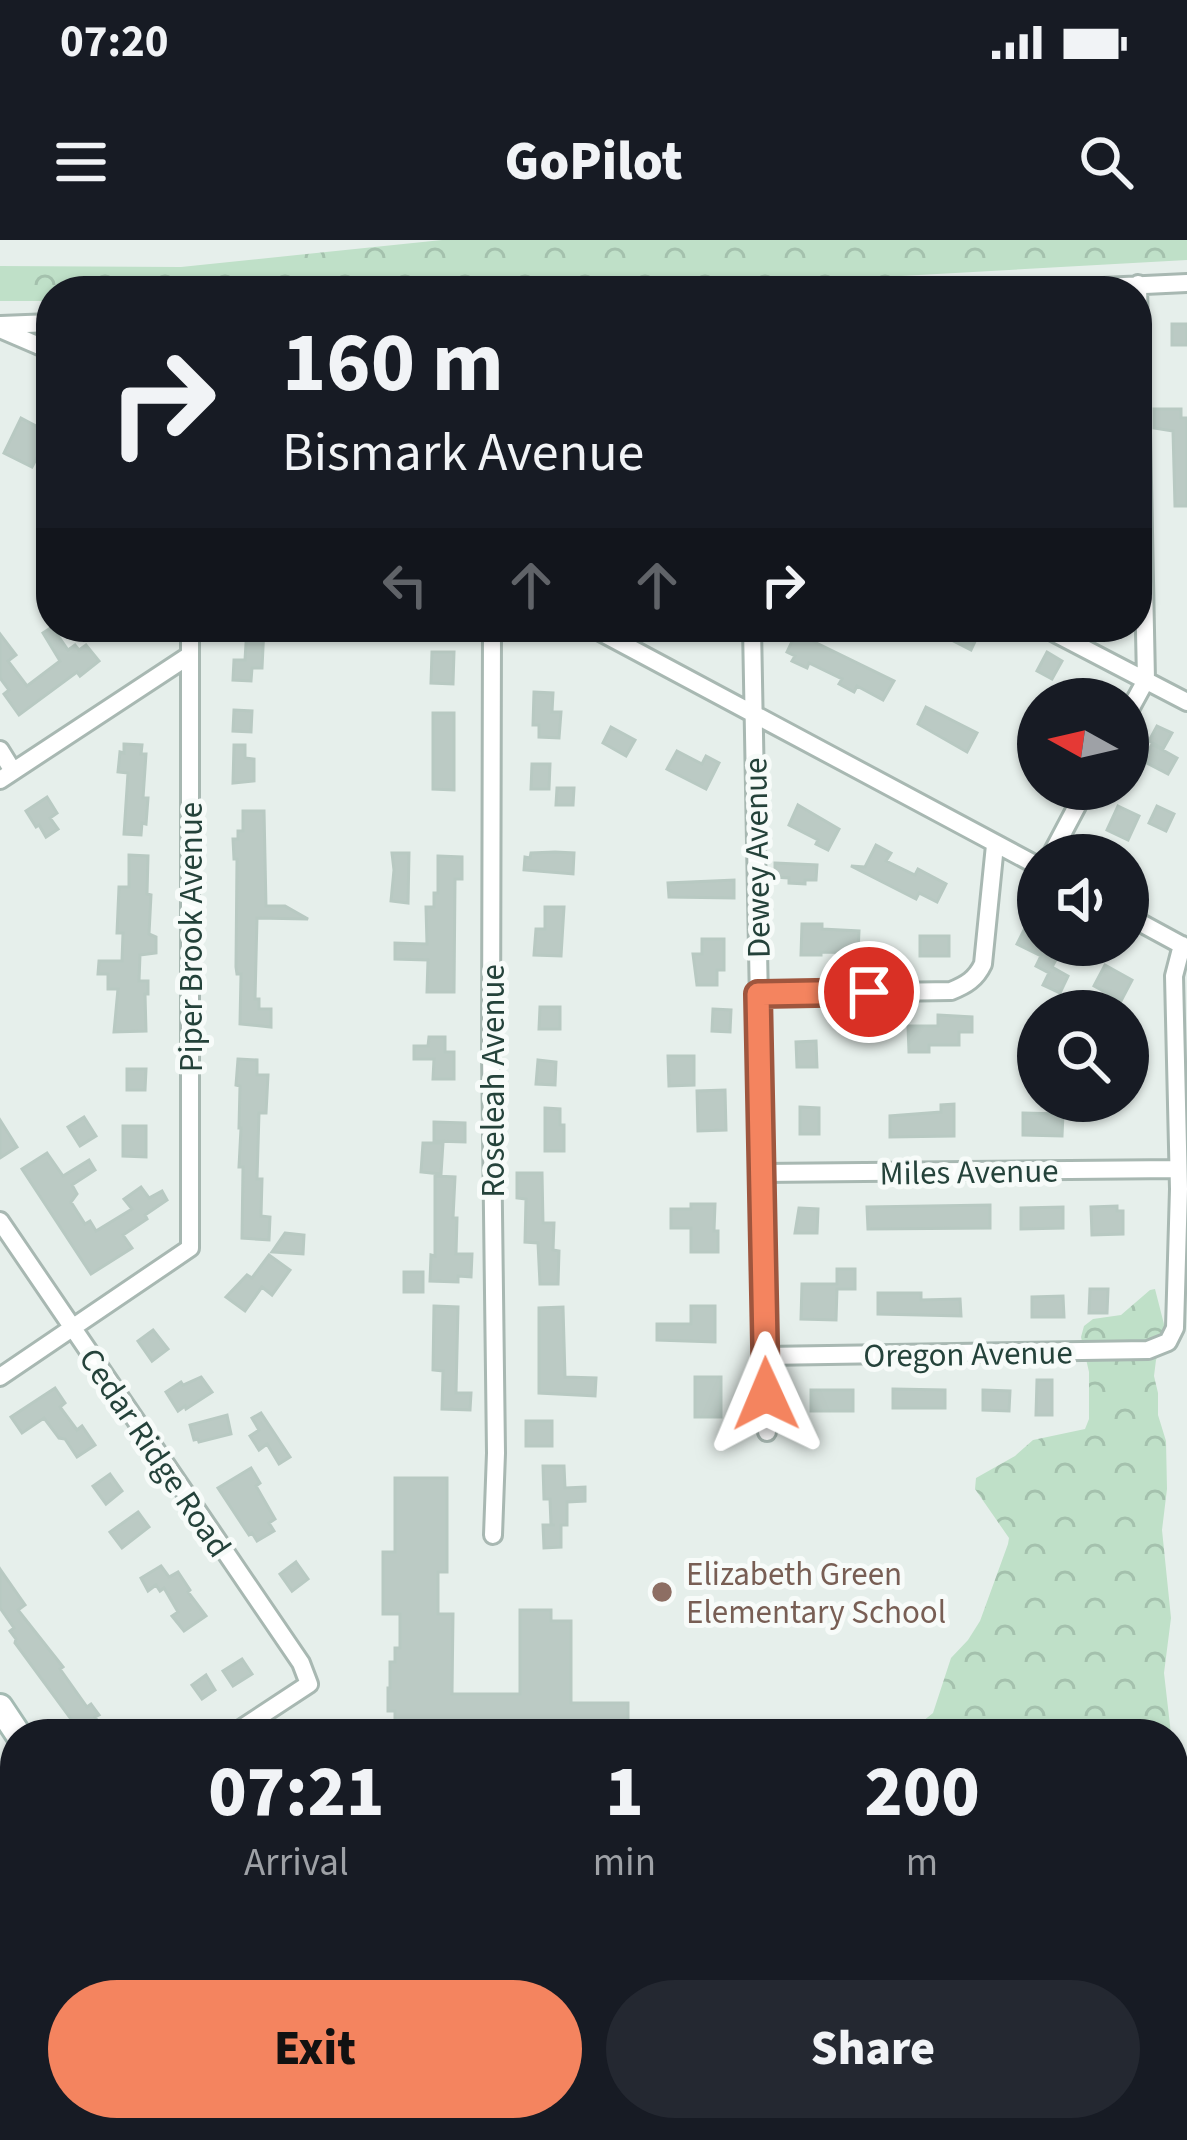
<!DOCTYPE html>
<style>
:root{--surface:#171b24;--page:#242831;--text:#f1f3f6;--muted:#9ea1a6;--accent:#f4845f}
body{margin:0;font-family:"Source Sans 3",sans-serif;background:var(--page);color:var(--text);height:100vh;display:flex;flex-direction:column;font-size:45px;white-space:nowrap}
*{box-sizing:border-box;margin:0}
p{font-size:39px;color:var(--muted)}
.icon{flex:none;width:66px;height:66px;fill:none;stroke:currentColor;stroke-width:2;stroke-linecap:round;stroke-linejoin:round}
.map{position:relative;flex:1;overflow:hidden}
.panel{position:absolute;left:0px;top:1479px;width:1188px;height:423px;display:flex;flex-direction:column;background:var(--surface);border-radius:48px 48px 0 0;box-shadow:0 3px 9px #0004}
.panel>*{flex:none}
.hud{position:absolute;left:36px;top:36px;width:1116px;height:366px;border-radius:48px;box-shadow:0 3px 9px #0004;background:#171b24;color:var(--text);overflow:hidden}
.needle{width:78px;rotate:278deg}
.controls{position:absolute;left:1017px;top:438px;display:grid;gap:24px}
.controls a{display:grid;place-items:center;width:132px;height:132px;border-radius:50%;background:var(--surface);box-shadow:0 3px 9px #0004;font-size:60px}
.pin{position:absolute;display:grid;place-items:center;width:102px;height:102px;color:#fff;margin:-51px;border:6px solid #fff;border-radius:50%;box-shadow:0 3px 12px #0007}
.me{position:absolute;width:132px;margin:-66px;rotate:359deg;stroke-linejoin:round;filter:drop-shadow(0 0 9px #0008)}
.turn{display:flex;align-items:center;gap:42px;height:252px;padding:0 48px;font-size:54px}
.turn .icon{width:156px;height:156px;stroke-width:2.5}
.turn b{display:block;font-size:84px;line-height:102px}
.lanes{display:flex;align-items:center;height:114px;padding:0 48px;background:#0003;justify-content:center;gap:60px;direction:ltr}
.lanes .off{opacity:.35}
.eta{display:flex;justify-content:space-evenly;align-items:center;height:204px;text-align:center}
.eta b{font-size:72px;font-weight:800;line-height:84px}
.action{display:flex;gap:24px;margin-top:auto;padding:24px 48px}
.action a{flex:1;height:138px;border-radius:72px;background:var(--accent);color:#111;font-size:48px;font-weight:800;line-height:138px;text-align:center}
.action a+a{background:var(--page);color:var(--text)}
.status{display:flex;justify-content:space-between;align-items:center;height:84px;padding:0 60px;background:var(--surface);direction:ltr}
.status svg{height:33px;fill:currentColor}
header{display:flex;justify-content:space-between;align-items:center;height:156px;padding:0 48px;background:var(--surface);font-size:54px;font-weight:800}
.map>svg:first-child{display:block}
.forest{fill:url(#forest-crowns)}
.building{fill:#bbcac4;stroke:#b8c9c2;stroke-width:3}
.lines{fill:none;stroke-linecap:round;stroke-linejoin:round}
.minor-casing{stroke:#a8b8b2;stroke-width:22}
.secondary-casing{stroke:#a4bbb3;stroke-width:30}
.minor{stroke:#fff;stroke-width:16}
.secondary{stroke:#fff;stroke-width:24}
.route-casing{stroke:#9f563e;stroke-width:30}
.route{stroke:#f4845f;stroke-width:21}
.education-dot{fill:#8d6e63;stroke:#f7fbf9;stroke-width:4.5}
.labels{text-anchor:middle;stroke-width:10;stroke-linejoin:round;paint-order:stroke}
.street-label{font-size:33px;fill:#24423a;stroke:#f7fbf9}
.education-label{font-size:33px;fill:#785e54;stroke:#f7fbf9;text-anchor:start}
</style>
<div class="status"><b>07:20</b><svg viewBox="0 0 49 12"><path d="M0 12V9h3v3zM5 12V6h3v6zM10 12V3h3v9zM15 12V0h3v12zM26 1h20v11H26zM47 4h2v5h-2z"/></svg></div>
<header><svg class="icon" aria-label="menu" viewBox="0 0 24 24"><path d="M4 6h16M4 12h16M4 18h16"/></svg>GoPilot<svg class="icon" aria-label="search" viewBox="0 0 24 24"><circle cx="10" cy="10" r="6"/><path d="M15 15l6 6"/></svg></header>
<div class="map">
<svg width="1187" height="1900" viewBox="0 0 1187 1900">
<defs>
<pattern id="forest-crowns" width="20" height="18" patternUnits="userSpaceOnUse" patternTransform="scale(3)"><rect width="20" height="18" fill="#bfe0c8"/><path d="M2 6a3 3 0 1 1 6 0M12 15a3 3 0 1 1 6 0" fill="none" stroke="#a4c1ad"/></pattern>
</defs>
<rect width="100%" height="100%" fill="#e6efeb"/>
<path class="forest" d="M442,0H1187V20L670,49L51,51V61H0V26L181,27Z
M1155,1049L1166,1092L1156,1120L1154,1136L1158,1153V1175L1166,1201L1167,1249L1162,1290L1171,1378L1164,1433L1171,1494H907L933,1473L951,1418L968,1400L980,1381L1008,1304L1009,1298L975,1249L976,1238L1015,1216L1033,1200L1085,1189L1089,1179V1132L1081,1097L1084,1086L1093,1079L1121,1075L1150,1050Z
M1173,1613L1180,1644L1184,1781L1181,1802L1187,1822V1900H1165V1887H1173Z
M720,1887H943V1900H733Z"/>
<path class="building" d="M1172,84H1187V105H1172Z
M1154,169H1181V178H1187V266H1175L1173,191L1154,188Z
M21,178L51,194V215L41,210L32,227L4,213Z
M52,387L68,410L75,405L79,410L86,405L99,421L80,436L77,432L19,475L4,454L9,450L0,438V394L16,415L8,421L27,446L60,421L43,393Z
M247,387H264L262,428H252L251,441L233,440L234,420H245Z
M926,387H972L980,391L971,410Z
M796,393L894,441L883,460L857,446L854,452L839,444L842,439L809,423L807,428L792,421L795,416L787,412Z
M432,412H454L453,444L431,443Z
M1047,412L1062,421L1052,439L1037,431Z
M534,452L553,453L552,472H561L559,498L539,497V485H533Z
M926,467L977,493L967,512L918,484Z
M234,470L252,471L251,492L233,491Z
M433,473H454V550L433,549Z
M1157,486L1172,493L1163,509L1149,501Z
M611,487L635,500L626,516L603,503Z
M124,504L142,505L141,514H146L143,558H148L146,584L142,583L141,595L124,594L128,533L118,532L120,512L124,513Z
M1152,504L1177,518L1168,534L1143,521Z
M234,505H245V518L254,519V541L233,543Z
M677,511L702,524L706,516L719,523L706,549L667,529Z
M532,524H550L549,549H531Z
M557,548H574L573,565H556Z
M47,557L57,573L50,578L58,589L46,597L39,585L36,587L26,571Z
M798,565L839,589L828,610L816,604L818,600L789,585Z
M1118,566L1139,576L1128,600L1107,590Z
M1157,566L1174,574L1166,591L1149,583Z
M243,571H264L266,666H285L308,679L257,678L255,759H259V769H271V787L240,784L241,734H237L236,727L237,619H234L233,599H238V591H243Z
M876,605L891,613L886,621L915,635L918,629L946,644L937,662L919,653L916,659L851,626L865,627Z
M555,612L574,613L573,634L524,630L525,617L530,618L531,613Z
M392,613H409L408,663L391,661L394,630Z
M129,615L148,616L147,654L151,655L149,694L156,697V713L140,715L139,741H148V754H145L146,791L114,792L118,749H108V734H98L99,721H122L123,693H117L119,647H129Z
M438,616L462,617V639H455L454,752H427L428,720L395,719V703L427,704L426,667H434V653H438Z
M775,623L817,625L816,640H805V644L789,643V638L775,637Z
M734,640V658L669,657L668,643Z
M545,667H564L561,716L534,715L536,689H545Z
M802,684H822V689L859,691L858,713L821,712V715H801Z
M1026,686L1038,693V705H1064L1052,727L1068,736L1060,753L1043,745L1049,733L1036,726L1041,716L1017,704Z
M920,696H949V716H920Z
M702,699H724V730H717V745H697L693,714H702Z
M1105,725L1132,740L1121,761L1094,746Z
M540,767H560V789H539Z
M713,769L731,770L730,792L712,791Z
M938,775L972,777V792H959V805H929V812H909L908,786H938Z
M429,797H445V812H454V839H433L434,819H414V806H428Z
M816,801L817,827H797L796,802Z
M668,816H694V845L669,846Z
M238,819L257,820V835H268L266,873H259L257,939H262L261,976L270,977L269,1000L242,998L243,927H239L241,888H239L240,846L236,845Z
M538,820L556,822L555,845L536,844Z
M127,829H146L145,850H127Z
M725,850L726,890L698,891L697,851Z
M954,864V896L890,897V876L941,872V865Z
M800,867L819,868V894H800Z
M545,868L560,869V885H564V911H545Z
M1023,873L1063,874L1062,896L1023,895Z
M84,877L96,896L80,906L68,887Z
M0,880L17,907L0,918Z
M434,882L465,883V902L434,901Z
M123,886H146V917L123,916Z
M423,903H443L441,934L421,932Z
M47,913L63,936L89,920L95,930L72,945L77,954L71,962L85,984L90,981L96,991L132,969L124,959L141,947L149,958L162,951L167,960L145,975L147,979L123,995L132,1008L91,1034L22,929Z
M517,933H542L543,983H554L553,1010L559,1011L558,1044H540L538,1003L525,1002L526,959L517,958Z
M435,936L455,937L453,978H457L456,1014H472L471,1037L458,1036V1042L430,1041L431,1015L435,1016Z
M691,964H715L714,991H718V1012H691V988H671V969H691Z
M990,965V988L868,989L867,967Z
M1117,966V971H1123V994L1092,995L1091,967Z
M1063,967V988L1021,989V968Z
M799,968L818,969L817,993H795Z
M285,993L304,995L303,1014L272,1012Z
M269,1015L290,1030L272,1055L262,1047L245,1071L226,1057L247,1035L252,1038Z
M837,1029H855V1049H837L836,1080L801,1079L802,1044H837Z
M404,1032H423V1052H404Z
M1090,1049H1108L1107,1073H1089Z
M878,1053H921V1060L960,1059L961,1076L878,1074Z
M1063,1056L1064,1077H1032V1057Z
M434,1066L458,1067L456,1153H471L470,1170L442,1169L443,1131L433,1130Z
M691,1066H715V1102L657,1100V1084H691Z
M563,1067L565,1137L596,1138L595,1156L539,1153V1068Z
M153,1090L168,1109L152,1121L138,1101Z
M201,1137L212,1152L186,1169L185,1166L178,1171L166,1152L181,1142L183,1145Z
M695,1137H721V1177H695Z
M1037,1140H1052V1175H1036Z
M55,1148L65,1163L60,1167L77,1190L82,1186L95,1205L77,1217L65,1199L59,1198L44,1178L22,1193L11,1177Z
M893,1149L945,1150V1168H893Z
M811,1150H853V1171H811Z
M983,1150L1010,1151L1009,1171L983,1170Z
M261,1173L290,1217L279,1224L267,1204L259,1210L250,1196L259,1190L252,1178Z
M227,1175L231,1194L199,1202L198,1199L194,1200L190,1185Z
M526,1181H552V1206H526Z
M543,1226H564L565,1248L585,1247V1261L567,1262V1285H561V1307L544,1308L543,1285H555H551L550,1259H544Z
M251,1228L260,1243L256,1246L275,1279L269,1283L274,1291L257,1301L252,1293L249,1295L218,1248Z
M110,1234L122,1251L106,1264L93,1246Z
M395,1238H447V1332H438V1374H453L452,1454H520V1370H551V1381H571V1463H628V1481H639V1494H395V1471H388V1448H390V1422H395V1408H400V1374H383V1312H395Z
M138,1272L149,1287L122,1308L110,1292Z
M296,1322L308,1339L292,1351L280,1334Z
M161,1326L169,1337L178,1332L190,1350L188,1352L206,1376L184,1391L172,1376L178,1372L164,1348L160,1351L156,1345L148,1351L141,1338Z
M0,1329L25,1365L18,1370L63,1427L60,1429L87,1467L91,1464L99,1475L95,1477L106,1494H82L15,1403L16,1399L10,1391L14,1388L0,1368Z
M242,1419L252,1434L233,1446L223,1431Z
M206,1435L215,1450L202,1459L192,1445Z
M976,1887H1001V1900H976Z
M1088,1887H1152V1898L1088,1900Z"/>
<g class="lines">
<g class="minor-casing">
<path id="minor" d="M1019,51L1187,43
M1,85L51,83
M0,89L51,111
M492,387L491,812L496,1213L493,1295
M591,387L1038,626
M752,387L767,1192
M1043,387L1187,462
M1128,473L1146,440L1138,44
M0,510L13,531
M0,540L190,415
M1051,615L1086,549
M1128,676L1187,708
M757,754L951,751C966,745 976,739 983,724L995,605
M762,933L1177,929
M0,981L301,1423L309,1444L233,1494
M765,1116L1148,1110L1168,1102L1175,1088L1179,949L1174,736L1182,705
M0,1137L190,1008V387
M0,1855L15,1871
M39,1887C67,1896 108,1900 134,1887
M1056,1900L1057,1887"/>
</g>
<g class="secondary-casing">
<path id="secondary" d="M0,1467L18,1494
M281,1887L290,1900"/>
</g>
<use href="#minor" class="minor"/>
<use href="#secondary" class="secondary"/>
</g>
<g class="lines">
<g class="route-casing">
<path id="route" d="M766,1154L758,754L869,752"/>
</g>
<use href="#route" class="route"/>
</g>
<circle class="education-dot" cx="662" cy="1352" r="12"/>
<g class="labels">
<g class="street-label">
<text transform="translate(756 618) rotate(-91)" y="12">Dewey Avenue</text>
<text transform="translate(190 697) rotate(-90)" y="12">Piper Brook Avenue</text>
<text transform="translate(492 841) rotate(-90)" y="12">Roseleah Avenue</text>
<text transform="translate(969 931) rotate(-1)" y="12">Miles Avenue</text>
<text transform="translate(968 1113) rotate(-1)" y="12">Oregon Avenue</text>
<text transform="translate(156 1212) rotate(56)" y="12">Cedar Ridge Road</text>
</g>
<g class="education-label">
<text x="686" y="1345">Elizabeth Green<tspan x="686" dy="38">Elementary School</tspan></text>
</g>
</g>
</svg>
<div class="controls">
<a><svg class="needle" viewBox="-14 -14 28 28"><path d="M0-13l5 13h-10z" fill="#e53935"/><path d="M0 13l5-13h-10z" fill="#9ea1a6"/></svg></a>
<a><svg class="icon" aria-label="sound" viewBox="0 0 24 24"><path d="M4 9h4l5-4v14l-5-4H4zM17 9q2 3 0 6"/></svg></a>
<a><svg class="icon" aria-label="search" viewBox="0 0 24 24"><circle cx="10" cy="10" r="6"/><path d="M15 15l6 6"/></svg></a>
</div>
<div class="pin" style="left:869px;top:752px;background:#d93025"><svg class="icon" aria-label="arrive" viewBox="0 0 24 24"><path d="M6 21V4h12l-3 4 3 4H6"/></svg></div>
<svg class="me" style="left:766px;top:1154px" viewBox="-20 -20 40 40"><path d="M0-17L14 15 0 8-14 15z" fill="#f4845f" stroke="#fff" stroke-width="4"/></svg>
<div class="hud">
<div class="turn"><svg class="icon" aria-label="right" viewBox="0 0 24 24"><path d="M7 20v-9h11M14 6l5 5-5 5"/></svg><div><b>160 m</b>Bismark Avenue</div></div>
<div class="lanes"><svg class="icon off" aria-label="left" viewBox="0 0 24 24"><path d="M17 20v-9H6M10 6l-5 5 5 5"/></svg><svg class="icon off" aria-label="ahead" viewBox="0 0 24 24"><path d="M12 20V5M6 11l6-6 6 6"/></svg><svg class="icon off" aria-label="ahead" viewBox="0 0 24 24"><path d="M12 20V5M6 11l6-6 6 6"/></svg><svg class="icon" aria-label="right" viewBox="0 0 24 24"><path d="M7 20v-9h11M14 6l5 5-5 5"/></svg></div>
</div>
<section class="panel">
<div class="eta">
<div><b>07:21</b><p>Arrival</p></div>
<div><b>1</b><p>min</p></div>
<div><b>200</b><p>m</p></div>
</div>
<div class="action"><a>Exit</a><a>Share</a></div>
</section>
</div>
